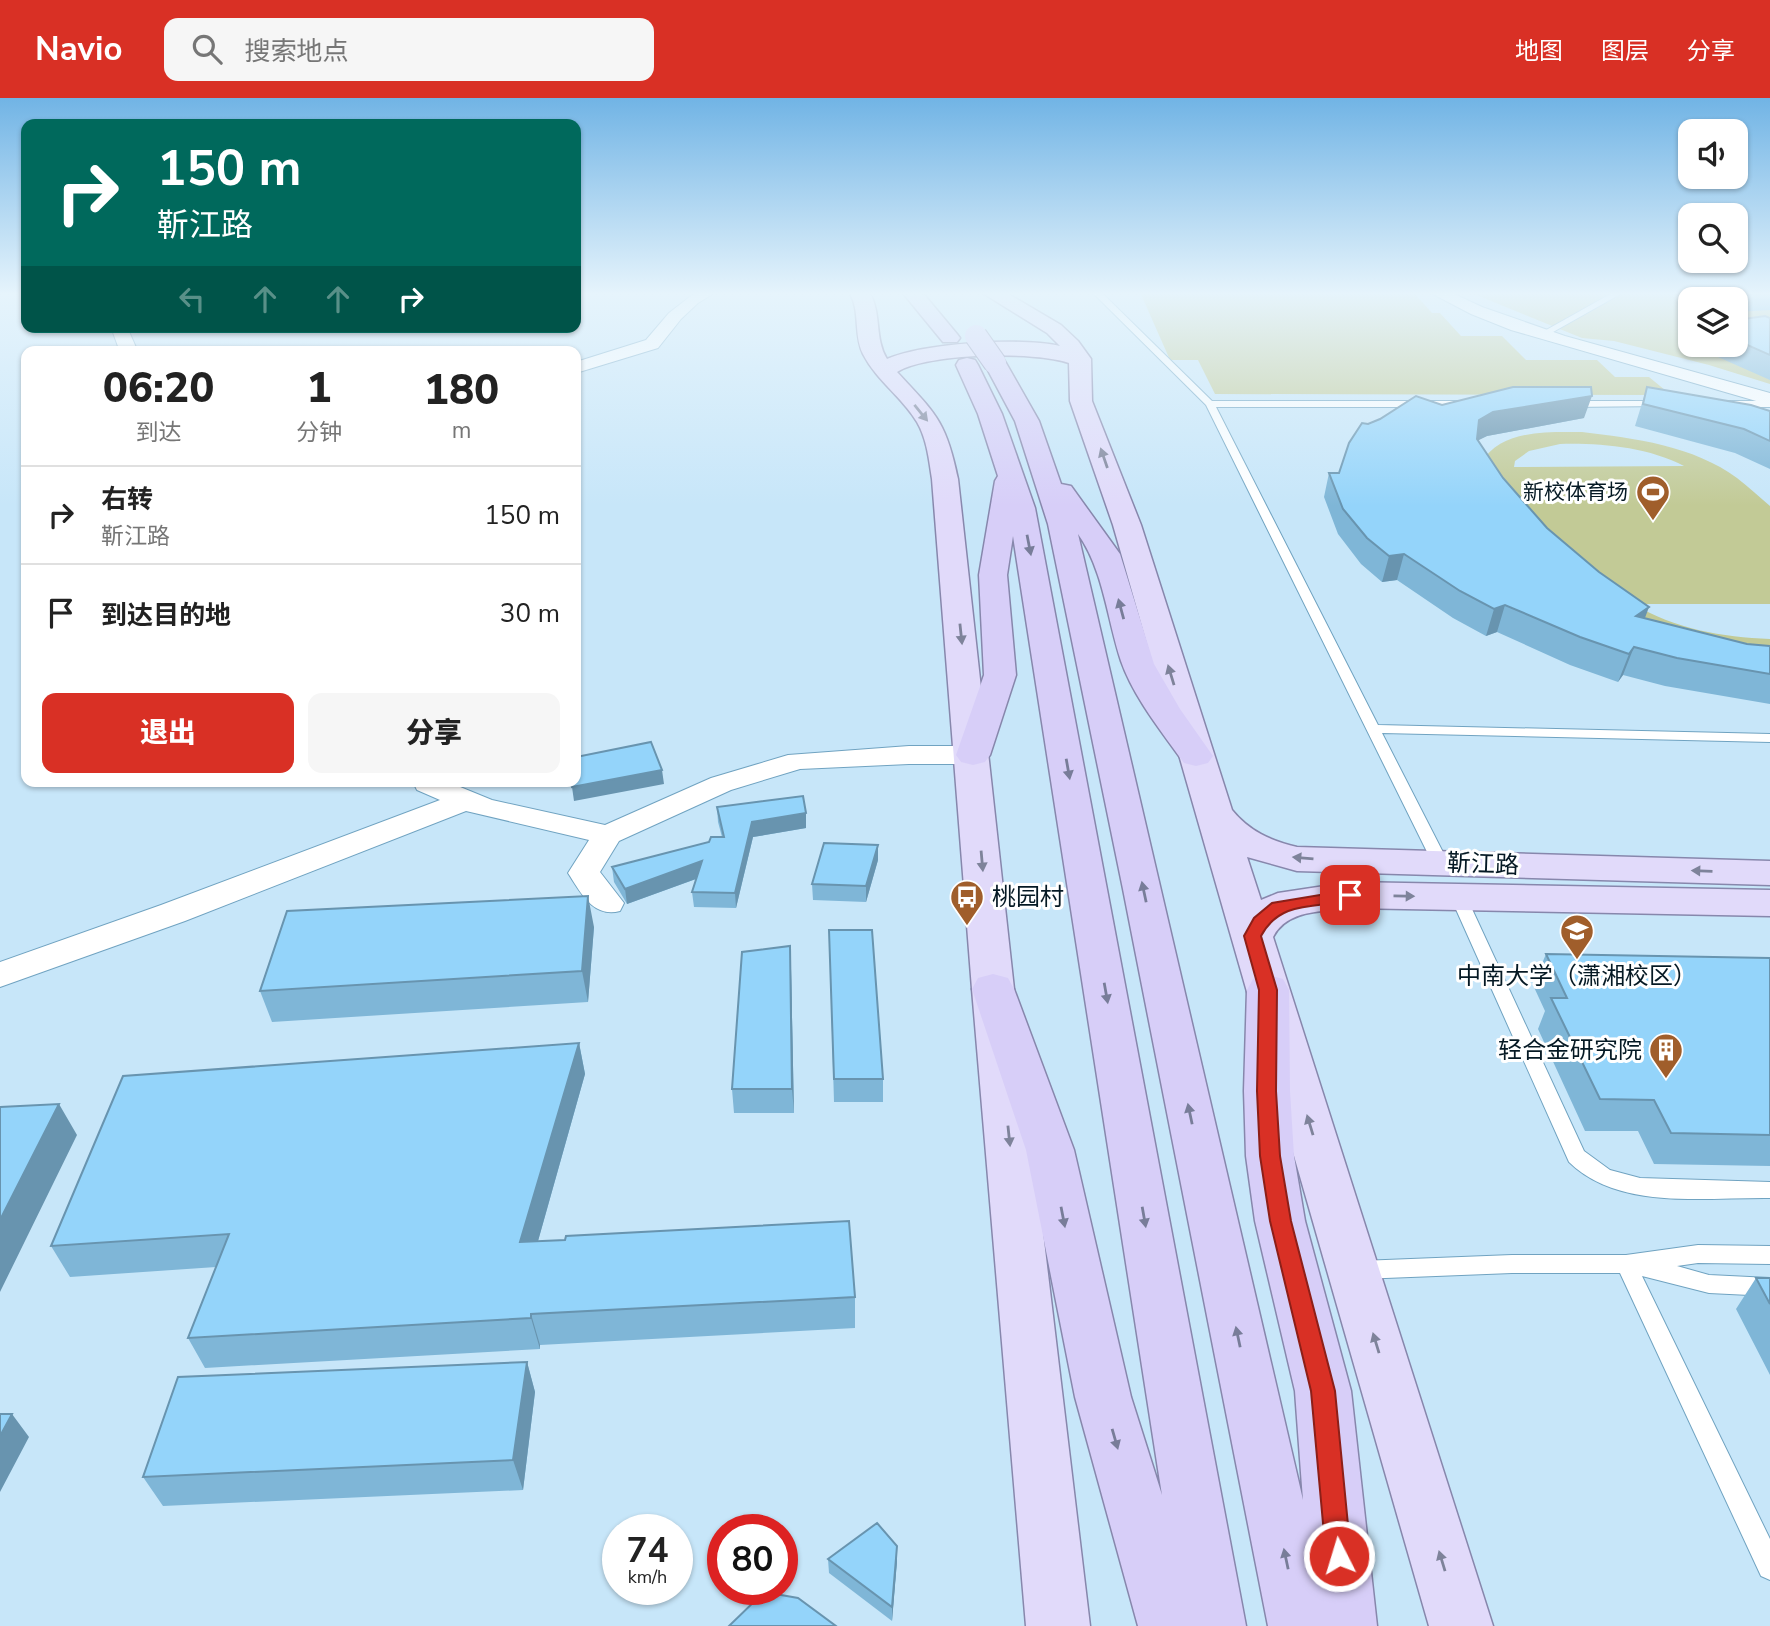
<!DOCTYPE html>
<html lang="zh">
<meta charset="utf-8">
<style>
:root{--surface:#fff;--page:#f6f6f6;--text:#222;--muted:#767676;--line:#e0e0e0;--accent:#d93025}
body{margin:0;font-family:"Nunito Sans","Noto Sans SC",sans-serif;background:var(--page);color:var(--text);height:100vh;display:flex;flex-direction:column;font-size:26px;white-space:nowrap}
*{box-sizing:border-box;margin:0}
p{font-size:23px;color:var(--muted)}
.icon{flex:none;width:38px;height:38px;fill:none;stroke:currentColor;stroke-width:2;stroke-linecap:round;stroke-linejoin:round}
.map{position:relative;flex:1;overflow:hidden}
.panel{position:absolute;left:21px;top:248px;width:560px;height:441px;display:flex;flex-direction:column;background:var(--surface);border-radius:14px;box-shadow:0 2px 5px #0004}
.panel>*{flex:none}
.hud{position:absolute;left:21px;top:21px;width:560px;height:214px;border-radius:14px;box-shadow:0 2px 5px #0004;background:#00695c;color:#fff;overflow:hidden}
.fabs{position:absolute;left:1678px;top:21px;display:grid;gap:14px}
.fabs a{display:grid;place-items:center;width:70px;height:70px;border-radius:14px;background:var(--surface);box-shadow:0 2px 5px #0004;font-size:35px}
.speed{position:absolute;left:602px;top:1416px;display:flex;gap:14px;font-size:35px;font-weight:700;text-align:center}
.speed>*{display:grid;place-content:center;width:91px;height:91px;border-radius:50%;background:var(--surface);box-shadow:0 2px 5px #0004;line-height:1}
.speed small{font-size:18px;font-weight:400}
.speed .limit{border:10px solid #d22;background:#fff;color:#111}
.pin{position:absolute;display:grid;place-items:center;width:60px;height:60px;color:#fff;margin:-30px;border-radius:14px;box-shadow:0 4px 10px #0006}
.me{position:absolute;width:77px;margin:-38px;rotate:355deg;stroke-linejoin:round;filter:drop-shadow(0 0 5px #0008)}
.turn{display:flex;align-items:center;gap:24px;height:147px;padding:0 21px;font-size:32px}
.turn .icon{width:91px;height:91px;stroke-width:2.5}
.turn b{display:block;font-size:49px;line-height:60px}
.lanes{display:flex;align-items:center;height:66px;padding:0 21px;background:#0003;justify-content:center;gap:35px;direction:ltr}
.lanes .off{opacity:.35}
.eta{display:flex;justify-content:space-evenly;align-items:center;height:119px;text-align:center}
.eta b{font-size:42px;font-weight:800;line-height:49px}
.action{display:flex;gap:14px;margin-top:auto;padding:14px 21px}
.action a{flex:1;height:80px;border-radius:14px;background:var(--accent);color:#fff;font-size:28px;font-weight:800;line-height:80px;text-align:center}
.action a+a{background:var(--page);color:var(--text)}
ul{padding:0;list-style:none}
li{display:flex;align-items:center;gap:21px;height:98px;padding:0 21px;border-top:2px solid var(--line)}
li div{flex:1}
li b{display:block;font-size:26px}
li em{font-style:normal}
header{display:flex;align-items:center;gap:42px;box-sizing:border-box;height:98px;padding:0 35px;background:var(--accent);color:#fff}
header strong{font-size:33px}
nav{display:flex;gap:38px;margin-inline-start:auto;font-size:24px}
.search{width:490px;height:63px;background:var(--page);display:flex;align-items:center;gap:18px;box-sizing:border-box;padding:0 24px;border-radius:14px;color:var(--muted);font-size:26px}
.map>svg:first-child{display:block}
.green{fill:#c2ca96;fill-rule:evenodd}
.water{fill:#60b3e1}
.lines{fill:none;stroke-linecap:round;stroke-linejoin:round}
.service-casing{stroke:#70a3c1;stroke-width:2}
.minor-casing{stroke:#70a3c1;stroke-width:2}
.primary-casing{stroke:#8787ac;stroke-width:3}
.trunk-casing{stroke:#8787ac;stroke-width:3}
.service{fill:#fff;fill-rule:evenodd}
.minor{fill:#fff;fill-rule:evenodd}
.primary{fill:#e1dafa;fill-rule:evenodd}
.trunk{fill:#d7cef8;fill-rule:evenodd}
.trunk-bridge-casing{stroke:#8787ac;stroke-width:24;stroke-linecap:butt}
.trunk-bridge{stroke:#d7cef8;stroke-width:22}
.wall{fill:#7fb6d7}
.shaded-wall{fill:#6894af}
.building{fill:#94d4fa;stroke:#6894af;stroke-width:2}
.oneway{fill:#7e839a}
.oneway2{fill:#787d99}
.route{fill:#d93025;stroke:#8d1f18;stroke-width:2}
.labels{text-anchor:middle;stroke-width:6;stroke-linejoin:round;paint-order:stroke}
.far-poi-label{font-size:21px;fill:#051924;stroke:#fff;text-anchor:end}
.street-label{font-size:24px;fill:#051924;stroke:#fff}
.poi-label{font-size:24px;fill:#051924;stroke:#fff;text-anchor:start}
</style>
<header>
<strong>Navio</strong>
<div class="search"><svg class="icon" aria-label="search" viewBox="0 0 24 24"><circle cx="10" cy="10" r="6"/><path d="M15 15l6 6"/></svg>搜索地点</div>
<nav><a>地图</a><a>图层</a><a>分享</a></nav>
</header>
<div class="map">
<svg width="1770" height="1528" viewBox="0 0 1770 1528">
<rect width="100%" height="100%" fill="#c7e6f9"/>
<path class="green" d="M1140,194H1413L1432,215H1440L1461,238H1502L1526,262H1597L1615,279H1649L1671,297L1215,296L1198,262H1170Z
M1469,194H1770V286L1709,267L1614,243L1582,240ZM1690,201H1736V247H1690Z
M1582,334C1634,340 1694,348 1737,380C1749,389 1759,399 1770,408V506H1633C1675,531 1722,539 1770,541V561L1630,528L1481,365C1501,331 1548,334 1582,334ZM1560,346C1601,345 1647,349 1684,368L1514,369L1515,363L1529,353Z"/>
<path class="water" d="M1681,194H1770V212L1736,214V201H1695Z"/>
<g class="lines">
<g class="service-casing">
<path id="service" d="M1092,194H1101L1212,303H1466L1471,306L1466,309H1216L1378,627L1770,636V644L1382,635L1448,764L1440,769L1434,768L1206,307Z
M1614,194H1624L1546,238L1539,236Z
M1662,303L1667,306L1665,308L1569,309L1564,306L1569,303Z
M1770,303V309H1723L1718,306L1723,303Z
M1458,793L1466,798L1584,1053L1610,1072L1640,1080L1770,1084V1100C1705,1099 1619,1113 1569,1064L1450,798Z
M1698,1147L1770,1148V1166L1698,1165L1677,1168L1709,1177L1770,1180V1198L1709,1195L1642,1178L1770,1441V1482L1761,1478L1620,1175H1512L1360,1181L1352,1178L1349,1172L1352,1166L1360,1163L1512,1157H1626Z"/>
</g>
<g class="minor-casing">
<path id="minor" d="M696,194H716L698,205L681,221L658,250L576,275V264L646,242L669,215Z
M1429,194H1450L1482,209L1565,238L1770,295V307L1511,232L1471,216Z
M111,229H127L138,254H120Z
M909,648H973L983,651L987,657L983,663L973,666H909L800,671L731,692L619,743L600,774L624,805L620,813C593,820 581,795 568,775L589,742L466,713L185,823L0,889V864L161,807L440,702L417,692L413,684H448L492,702L605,727L711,680L788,657Z"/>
</g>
<g class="primary-casing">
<path id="primary" d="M849,194H869C882,214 874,240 887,261C924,245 1020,239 1060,248L1047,235L981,194H1005L1061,227L1078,243L1091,261L1092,303L1141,427L1232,712C1249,733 1271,743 1297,749L1770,763V787L1297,773L1247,759L1261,802L1278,795L1351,784L1770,792V818L1351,810C1323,814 1287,811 1273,839L1493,1528H1429L1113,427L1070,303L1069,265C1035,253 927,255 897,274C936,316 946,323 958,381L1014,891L1090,1528H1026L972,891L932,381C929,362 927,341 917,324C902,299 877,283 863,256C853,236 861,213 849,194Z"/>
</g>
<g class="trunk-casing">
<path id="trunk" d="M902,194H922L957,236L960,240L957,244H943Z
M995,258L1003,260L1006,265L1039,323L1061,386L1071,388L1120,456L1154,566L1180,611L1213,658L1208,665L1196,668L1184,665C1162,634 1134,600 1121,563C1107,521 1104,473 1078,436L1303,1402L1295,1293L1255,1123L1246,1058L1244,993L1247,892L1253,881L1268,877L1283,881L1289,892L1290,993L1294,1058L1305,1123L1351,1293L1377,1528H1268L1123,791L1048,426L1015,323L984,265L987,260Z
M967,260L975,262L978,267L1002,316L1035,410L1246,1528H1138L1075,1299L1026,1052L972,891L978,880L993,876L1008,880L1014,891L1074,1052L1131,1299L1162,1397L1013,438L1007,477L1016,577L990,657L985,664L973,667L961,664L956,657L984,577L979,477L995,383L998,378L978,316L956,267L959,262Z"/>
</g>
<use href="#service" class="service"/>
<use href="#minor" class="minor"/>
<use href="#primary" class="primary"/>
<use href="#trunk" class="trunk"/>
<g class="trunk-bridge-casing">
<path id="trunk-bridge" d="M976,238L995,265"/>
</g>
<use href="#trunk-bridge" class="trunk-bridge"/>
</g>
<path class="wall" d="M1770,220V282L1693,248V247H1736V222Z
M1647,289L1770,313V371L1735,355L1635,328Z
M1442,307L1584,320L1487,338L1478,342L1503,380L1547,430L1645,520L1747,546L1770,548V606L1665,588L1623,577L1618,584L1570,567L1497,534L1486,538L1453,520L1397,482L1382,484L1361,466L1338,436L1324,399L1329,375H1339L1368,326Z
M717,709L806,715V730L753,739L736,810L694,809L692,794L696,781L627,806L614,784L612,769L709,744L722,739L718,724Z
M878,762L866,804L813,802L812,786Z
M594,829L588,904L272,924L260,893Z
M829,832L883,981V1004H834Z
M1546,856L1770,860V1068L1654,1066L1638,1033H1585L1538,931L1545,913L1533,887Z
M791,871L794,1015H734L732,991Z
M579,945L585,976L538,1143L855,1199V1230L540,1247V1251L205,1270L188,1240L216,1169L70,1179L51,1148Z
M1756,1180H1770V1277L1736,1211Z
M527,1264L535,1294L523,1392L163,1408L143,1379Z
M828,1461L897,1463L892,1523L829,1475Z"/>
<path class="shaded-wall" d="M1592,298L1584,320L1487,338L1473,345L1479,322L1493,314Z
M1404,456L1397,482L1382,484L1389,458Z
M1505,507L1497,534L1486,538L1494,511Z
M1649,509L1639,536L1636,518Z
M1634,549L1623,577L1618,584L1629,556Z
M662,672L664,686L574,703L572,689Z
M806,715V730L753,739L736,810L735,795L752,724Z
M878,747V762L866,804V788Z
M702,763L704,778L627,806L625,791Z
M588,798L594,829L588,904L582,873Z
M790,848L791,871L794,1015L792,991Z
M579,945L585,976L529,1175L520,1144Z
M59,1006L77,1037L0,1194V1122Z
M531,1216L540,1247V1251L531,1220Z
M527,1264L535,1294L523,1392L513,1362Z
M12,1316L29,1339L0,1394V1338Z
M897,1448V1463L892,1523V1509Z"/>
<path class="building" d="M1765,218L1770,220V257L1736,242V222Z
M1513,289H1591L1592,298L1493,314L1479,322L1477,341L1503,380L1547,430L1599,474L1649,509L1636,518L1747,546L1770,548V576L1677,560L1634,549L1629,556L1580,539L1505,507L1494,511L1460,493L1404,456L1389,458L1367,440L1343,411L1329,375H1339L1349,345L1362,325L1368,326L1380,321L1416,298L1442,307Z
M1647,289L1751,307L1770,313V343L1744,331L1643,306Z
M651,644L662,672L572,689L571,684H576V659Z
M803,698L806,715L752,724L735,795L692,794L702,763L625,791L612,769L709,744L711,739H724L717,709Z
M824,745L878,747L866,788L812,786Z
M588,798L582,873L260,893L287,813Z
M829,832H872L883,981H834Z
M790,848L792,991H732L742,854Z
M1546,856L1770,860V1037L1671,1035L1654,1002L1600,1001L1551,900H1567Z
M579,945L520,1144L565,1142L566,1138L849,1123L855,1199L531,1216V1220L188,1240L229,1136L51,1148L123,978Z
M59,1006L0,1122V1009Z
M1756,1180H1770V1206Z
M527,1264L513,1362L143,1379L178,1279Z
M0,1316H12L0,1338Z
M877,1425L897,1448L892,1509L828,1461Z
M764,1494L798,1500L836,1528H729Z"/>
<defs><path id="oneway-solid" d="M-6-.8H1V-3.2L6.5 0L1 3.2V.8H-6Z" transform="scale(1.75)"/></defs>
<g class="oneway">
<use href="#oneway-solid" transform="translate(921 315) rotate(51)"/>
<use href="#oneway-solid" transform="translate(1104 360) rotate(-109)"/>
<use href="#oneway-solid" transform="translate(961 536) rotate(84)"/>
<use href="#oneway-solid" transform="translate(1171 577) rotate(-107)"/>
<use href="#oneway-solid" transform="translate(1303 760) rotate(-175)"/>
<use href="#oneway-solid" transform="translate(982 763) rotate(85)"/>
<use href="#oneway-solid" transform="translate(1702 773) rotate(-178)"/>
<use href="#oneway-solid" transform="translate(1404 798) rotate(1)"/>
<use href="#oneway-solid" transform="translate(1310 1027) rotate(-107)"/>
<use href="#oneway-solid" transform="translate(1009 1038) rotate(84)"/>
<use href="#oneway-solid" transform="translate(1376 1245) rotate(-107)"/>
<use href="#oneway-solid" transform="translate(1442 1463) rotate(-107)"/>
</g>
<g class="oneway2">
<use href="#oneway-solid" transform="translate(1029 447) rotate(79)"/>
<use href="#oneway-solid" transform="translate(1121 511) rotate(-105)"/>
<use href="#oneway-solid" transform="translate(1068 671) rotate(80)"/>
<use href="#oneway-solid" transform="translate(1144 794) rotate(-102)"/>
<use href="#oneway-solid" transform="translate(1106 895) rotate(80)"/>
<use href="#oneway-solid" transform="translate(1190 1016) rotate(-102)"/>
<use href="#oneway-solid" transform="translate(1063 1119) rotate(79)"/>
<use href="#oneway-solid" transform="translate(1144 1119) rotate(80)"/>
<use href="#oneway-solid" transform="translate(1238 1239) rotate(-102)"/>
<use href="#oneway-solid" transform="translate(1115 1341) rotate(74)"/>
<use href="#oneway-solid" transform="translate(1286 1461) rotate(-102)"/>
</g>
<linearGradient id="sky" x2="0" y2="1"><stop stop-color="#71b4e5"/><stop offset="0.48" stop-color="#e6f4fc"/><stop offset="1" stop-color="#e6f4fc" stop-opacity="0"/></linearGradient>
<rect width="1770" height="408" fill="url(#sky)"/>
<path class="route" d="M1350,792L1359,797L1356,801C1320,811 1281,800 1261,838L1277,892L1276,993L1280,1058L1291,1123L1335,1293L1351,1458L1348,1467L1339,1471L1330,1467L1326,1458L1311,1293L1270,1123L1260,1058L1257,993L1259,892L1244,838L1254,820L1272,805Z"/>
<defs>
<g id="stadium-pin" transform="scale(1.75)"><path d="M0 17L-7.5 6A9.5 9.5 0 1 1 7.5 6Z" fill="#a05e2b" stroke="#fff"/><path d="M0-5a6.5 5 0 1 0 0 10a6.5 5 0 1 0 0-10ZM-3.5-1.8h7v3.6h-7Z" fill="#fff"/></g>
<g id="bus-pin" transform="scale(1.75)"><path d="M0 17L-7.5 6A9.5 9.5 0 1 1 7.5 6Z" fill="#a05e2b" stroke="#fff"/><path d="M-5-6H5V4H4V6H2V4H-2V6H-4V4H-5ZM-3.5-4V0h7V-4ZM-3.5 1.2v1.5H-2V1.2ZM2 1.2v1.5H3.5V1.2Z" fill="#fff"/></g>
<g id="university-pin" transform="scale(1.75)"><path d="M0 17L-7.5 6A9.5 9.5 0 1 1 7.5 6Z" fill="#a05e2b" stroke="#fff"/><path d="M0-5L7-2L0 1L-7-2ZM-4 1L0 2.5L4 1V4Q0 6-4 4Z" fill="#fff"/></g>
<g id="building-pin" transform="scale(1.75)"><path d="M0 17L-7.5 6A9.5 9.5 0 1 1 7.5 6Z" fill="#a05e2b" stroke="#fff"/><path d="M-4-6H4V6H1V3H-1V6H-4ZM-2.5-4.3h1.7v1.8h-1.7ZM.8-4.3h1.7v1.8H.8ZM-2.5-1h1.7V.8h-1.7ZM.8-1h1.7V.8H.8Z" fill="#fff"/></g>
</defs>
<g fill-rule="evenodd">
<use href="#stadium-pin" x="1653" y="394"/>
<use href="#bus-pin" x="967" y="799"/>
<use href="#university-pin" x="1577" y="833"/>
<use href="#building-pin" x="1666" y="952"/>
</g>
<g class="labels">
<g class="far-poi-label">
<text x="1628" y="401">新校体育场</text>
</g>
<g class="street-label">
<text transform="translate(1483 766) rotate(2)" y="8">靳江路</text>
</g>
<g class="poi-label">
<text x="992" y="807">桃园村</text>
<text x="1577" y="886" text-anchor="middle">中南大学（潇湘校区）</text>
<text x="1642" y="960" text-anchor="end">轻合金研究院</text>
</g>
</g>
</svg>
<div class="fabs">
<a><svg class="icon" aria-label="sound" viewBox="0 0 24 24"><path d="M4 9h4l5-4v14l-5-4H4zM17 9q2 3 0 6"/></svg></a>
<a><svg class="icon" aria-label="search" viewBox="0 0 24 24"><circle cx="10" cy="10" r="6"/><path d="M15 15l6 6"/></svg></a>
<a><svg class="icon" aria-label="layers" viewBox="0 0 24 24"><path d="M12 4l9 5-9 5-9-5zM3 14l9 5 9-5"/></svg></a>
</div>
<div class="speed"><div>74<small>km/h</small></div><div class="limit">80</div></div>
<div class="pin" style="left:1350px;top:797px;background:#d93025"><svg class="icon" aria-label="arrive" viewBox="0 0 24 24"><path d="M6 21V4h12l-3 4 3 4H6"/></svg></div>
<svg class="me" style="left:1339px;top:1458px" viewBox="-20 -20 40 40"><circle r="17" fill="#d93025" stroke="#fff" stroke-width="3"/><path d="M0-11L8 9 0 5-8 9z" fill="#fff"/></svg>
<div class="hud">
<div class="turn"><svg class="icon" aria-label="right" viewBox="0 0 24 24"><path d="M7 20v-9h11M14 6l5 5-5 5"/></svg><div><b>150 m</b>靳江路</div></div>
<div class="lanes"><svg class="icon off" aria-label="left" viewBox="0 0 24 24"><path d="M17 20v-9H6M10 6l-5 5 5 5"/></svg><svg class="icon off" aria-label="ahead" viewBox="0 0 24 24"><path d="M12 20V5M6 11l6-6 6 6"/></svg><svg class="icon off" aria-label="ahead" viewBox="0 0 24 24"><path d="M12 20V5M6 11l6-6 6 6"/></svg><svg class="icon" aria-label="right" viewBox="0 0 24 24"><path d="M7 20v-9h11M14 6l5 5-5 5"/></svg></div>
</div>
<section class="panel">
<div class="eta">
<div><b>06:20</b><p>到达</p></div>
<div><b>1</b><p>分钟</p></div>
<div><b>180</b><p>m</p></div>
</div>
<ul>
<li><svg class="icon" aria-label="right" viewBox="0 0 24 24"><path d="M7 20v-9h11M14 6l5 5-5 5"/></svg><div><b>右转</b><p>靳江路</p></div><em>150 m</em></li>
<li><svg class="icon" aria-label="arrive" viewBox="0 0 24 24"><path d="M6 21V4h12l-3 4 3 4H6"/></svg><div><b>到达目的地</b></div><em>30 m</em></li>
</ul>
<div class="action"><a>退出</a><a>分享</a></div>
</section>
</div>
